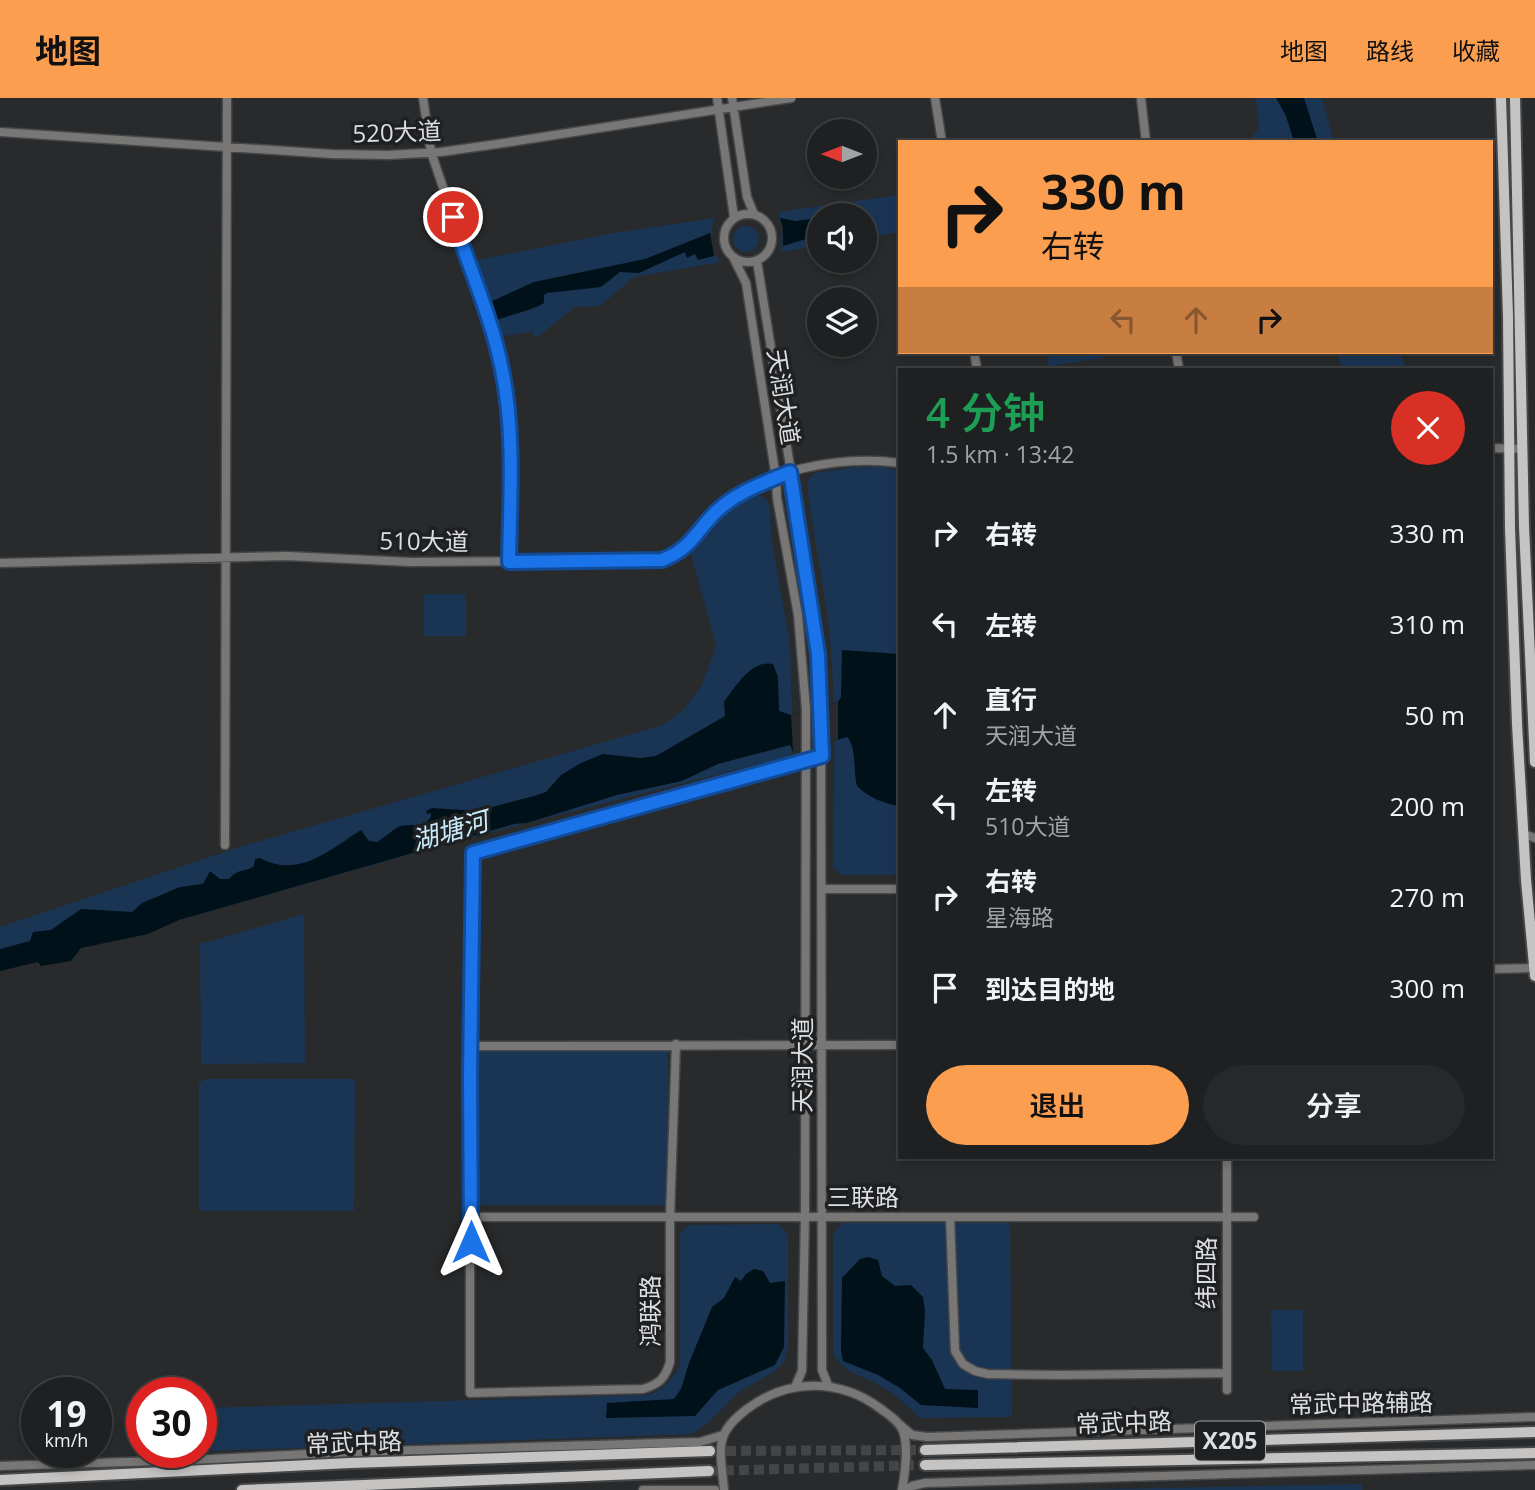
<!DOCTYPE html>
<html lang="zh">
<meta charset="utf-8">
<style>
:root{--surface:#1e2021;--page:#26282a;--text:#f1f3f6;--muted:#a1a3a5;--line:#3c3e3f;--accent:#fb9e50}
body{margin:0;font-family:"Open Sans","Noto Sans SC",sans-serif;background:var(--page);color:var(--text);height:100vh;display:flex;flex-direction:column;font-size:26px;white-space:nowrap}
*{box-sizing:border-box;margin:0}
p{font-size:23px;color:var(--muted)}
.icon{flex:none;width:38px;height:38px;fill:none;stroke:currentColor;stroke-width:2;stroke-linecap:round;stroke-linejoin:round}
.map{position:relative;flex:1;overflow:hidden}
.details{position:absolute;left:898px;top:270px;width:595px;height:791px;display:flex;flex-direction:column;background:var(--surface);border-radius:0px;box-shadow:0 4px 10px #0003,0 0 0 2px var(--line)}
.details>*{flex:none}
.top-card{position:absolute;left:898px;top:42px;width:595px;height:214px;border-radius:0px;box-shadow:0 4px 10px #0003,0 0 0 2px var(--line);background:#fb9e50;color:#111;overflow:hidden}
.needle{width:46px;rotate:270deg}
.controls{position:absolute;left:807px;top:21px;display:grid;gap:14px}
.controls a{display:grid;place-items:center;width:70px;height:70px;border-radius:50%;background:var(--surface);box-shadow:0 4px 10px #0003,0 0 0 2px var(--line);font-size:35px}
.speed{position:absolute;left:21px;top:1279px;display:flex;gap:14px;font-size:35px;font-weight:700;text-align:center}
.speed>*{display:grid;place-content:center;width:91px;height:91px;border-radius:50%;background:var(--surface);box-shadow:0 4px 10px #0003,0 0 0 2px var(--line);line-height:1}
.speed small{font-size:18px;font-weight:400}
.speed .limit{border:10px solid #d22;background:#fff;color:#111}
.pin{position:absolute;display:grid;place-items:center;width:60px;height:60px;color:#fff;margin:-30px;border:4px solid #fff;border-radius:50%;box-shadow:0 2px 7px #0007}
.me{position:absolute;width:77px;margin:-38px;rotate:0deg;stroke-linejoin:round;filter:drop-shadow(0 0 5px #0008)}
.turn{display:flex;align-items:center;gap:24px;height:147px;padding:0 28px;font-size:32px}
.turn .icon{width:91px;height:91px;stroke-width:2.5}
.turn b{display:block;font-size:49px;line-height:60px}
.lanes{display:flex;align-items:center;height:66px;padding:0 28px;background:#0003;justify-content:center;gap:35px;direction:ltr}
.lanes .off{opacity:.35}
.round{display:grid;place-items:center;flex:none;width:74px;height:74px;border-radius:37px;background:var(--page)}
.head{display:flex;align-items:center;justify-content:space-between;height:119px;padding:0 28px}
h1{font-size:42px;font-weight:600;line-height:52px;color:#1e9e55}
.primary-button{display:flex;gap:14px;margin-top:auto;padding:14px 28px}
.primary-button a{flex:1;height:80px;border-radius:42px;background:var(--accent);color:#111;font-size:28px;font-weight:600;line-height:80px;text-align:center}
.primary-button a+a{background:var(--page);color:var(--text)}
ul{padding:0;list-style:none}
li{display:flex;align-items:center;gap:21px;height:91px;padding:0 28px}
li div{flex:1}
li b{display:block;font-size:26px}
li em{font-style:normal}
header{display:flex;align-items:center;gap:42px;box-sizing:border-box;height:98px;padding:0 35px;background:var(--accent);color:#111}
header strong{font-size:33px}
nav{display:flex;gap:38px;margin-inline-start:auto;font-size:24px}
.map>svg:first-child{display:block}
.green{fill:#1a3554}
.water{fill:#01111a}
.pier{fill:#282a2c}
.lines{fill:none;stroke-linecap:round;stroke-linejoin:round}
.major-tunnel{stroke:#434547;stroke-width:10;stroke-dasharray:10 5;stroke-linecap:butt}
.minor-casing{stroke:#454749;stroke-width:11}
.major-casing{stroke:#454749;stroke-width:14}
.minor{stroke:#787776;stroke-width:8}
.major{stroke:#c6c4c2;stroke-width:10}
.route-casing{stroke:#114b97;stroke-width:18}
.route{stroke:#1a73e8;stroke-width:12}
.labels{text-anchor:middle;stroke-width:7;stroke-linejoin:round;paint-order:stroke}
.shield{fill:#1f2022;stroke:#a4a5a6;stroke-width:2}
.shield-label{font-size:23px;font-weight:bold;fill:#dddedf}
.street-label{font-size:24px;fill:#dddedf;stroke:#1f2022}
.water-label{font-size:26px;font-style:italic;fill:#c8eafb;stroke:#1f2022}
</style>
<header>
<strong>地图</strong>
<nav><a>地图</a><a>路线</a><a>收藏</a></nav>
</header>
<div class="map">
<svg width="1535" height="1392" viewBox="0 0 1535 1392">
<rect width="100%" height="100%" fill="#282a2c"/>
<path class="green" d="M1256,0H1322L1334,44H1253V35L1259,32Z
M899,97V134L865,140L864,117H819V148L781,154L783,130L778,114Z
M715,120C709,137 706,152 722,164L634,179L600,208L575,209L536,240L532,234L502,238L476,162L614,135Z
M733 141a13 13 0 1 1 26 0a13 13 0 1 1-26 0Z
M1046,254H1104L1105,260L1048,268Z
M1335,254H1399L1407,271H1343Z
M857,369H883L899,372V777H842L833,770C833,694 837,617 830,541C825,488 812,436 807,383L815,375Z
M751,397H759L766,401L770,409L772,445L790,545L793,654L786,659L461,742L0,873V829L243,748L663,627L684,611L701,589L716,548L691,456L728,414Z
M424,496H466V538H424Z
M304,816L305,965L201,966L200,846Z
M668,950L669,1107H477L478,952Z
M205,981H355L354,1113H202L199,1110V985Z
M843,1125H1010L1012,1319L920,1320C908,1308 895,1296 879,1287C859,1276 846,1277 833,1256V1135Z
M778,1126L788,1136V1249L784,1264L774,1274L739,1294L708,1325L692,1336L208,1353L201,1349V1310L648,1297C664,1291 671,1283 680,1268V1135L689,1127Z
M1271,1212H1303V1273H1272Z
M1362,1386V1392H1071Z"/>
<path class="water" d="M1276,0H1304L1318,44H1294L1286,18Z
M780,120L795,123L819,120V137L783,148V130Z
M710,135L714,158L698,162L695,156L687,160L685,154L639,175L620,174L601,189L547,195L544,197V205C530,213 513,216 497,222L490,204L534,184L645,161Z
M842,552L899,556V708C883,705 869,700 857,688C853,674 857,649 847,639L793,654L790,647L718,666L682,683L617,697L527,725L514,726L179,822L148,836L81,850L71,863L41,868L38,864L0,873V851L30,843L33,834L51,832L81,811L132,814L142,805L180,789L203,786L210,773L220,781H229C240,769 245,775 254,768L255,761L260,760C298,781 330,752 361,732L369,743L377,744C384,740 391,733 398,729C410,724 422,732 431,719V715L427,716L426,713L432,710L477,713L534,698L546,694L561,677L581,665L603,656L640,660L656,658L725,618L724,604C735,589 752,561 773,566L778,579L779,613L791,617L838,604L841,599Z
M868,1159L878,1162L882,1178L895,1188L911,1187L923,1199L925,1213L923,1250L932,1262L945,1291L978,1292V1310L921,1307L900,1290L878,1277L843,1263L841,1253L842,1180L860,1161Z
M754,1171L763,1173L770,1185L785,1183L784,1249L775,1267L718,1292L695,1318L606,1320L607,1305L674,1301L681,1291L689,1265L712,1209L724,1200L735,1179L741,1183L746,1176Z"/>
<path class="pier" d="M838,604V642L793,654L791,617Z"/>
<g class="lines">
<path class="major-tunnel" d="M711,1353L925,1352
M709,1373L925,1367"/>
<g class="minor-casing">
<path id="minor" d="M423,0L431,54L491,231L503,273L510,338L509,464
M717,0L734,119
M732,0L747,99L754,116
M935,0L942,44
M1141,0L1146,44
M0,34L332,56L388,57L441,54L504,45L791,0
M724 140a24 24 0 1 1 48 0a24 24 0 1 1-48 0Z
M734,161L746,185L776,380L777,400L798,517L806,611L805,1119L802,1273L795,1289
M757,163L813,511L821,605L822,1272L828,1287
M974,254L977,271
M1176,254L1179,271
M1491,350L1523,351
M0,465L287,458L411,464L662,462C691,451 696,432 717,413C762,371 841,357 900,365
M1524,736L1535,740
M225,747L227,0
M822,791H900
M1491,871L1534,870
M676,946L670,1119V1264C665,1281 659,1286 643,1291L470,1295V976L473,755L822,658
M470,948L900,947
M1227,1059V1292
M471,1119H1254
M950,1119L955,1253L963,1266L975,1273L988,1276L1062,1277L1227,1275
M899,1326L912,1337L927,1339L1535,1319
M0,1368L191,1362L350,1354L700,1344L723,1337
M643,1392H715
M724,1392C723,1376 718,1354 723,1339C727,1327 738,1318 747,1311C788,1280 840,1280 881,1311C889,1317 899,1323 903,1333C909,1350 905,1375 902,1392
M905,1392L912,1388L925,1385L1535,1367"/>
</g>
<g class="major-casing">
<path id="major" d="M1501,0L1508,218L1510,430L1517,626L1526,782L1535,878
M1515,0L1524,429L1535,664
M925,1352L1535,1334
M925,1367L1535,1355
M0,1382L350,1365L710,1353
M242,1392L709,1373"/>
</g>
<use href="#minor" class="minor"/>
<use href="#major" class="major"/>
</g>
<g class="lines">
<g class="route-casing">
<path id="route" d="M453,119C469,170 492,220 502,272C515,334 510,401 509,464L662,462C692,451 697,431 718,412C739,393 764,385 790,374L818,556L822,658L473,755L470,976L471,1144"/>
</g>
<use href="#route" class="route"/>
</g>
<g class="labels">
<rect class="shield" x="1195" y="1323.5" width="70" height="39" rx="5"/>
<g class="shield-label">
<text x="1230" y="1351">X205</text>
</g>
<g class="street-label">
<text transform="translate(397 35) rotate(-2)" y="8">520大道</text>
<text transform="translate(783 299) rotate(81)" y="8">天润大道</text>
<text transform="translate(424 444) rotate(1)" y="8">510大道</text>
<text transform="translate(803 967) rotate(-90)" y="8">天润大道</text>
<text x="863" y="1108">三联路</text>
<text transform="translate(1207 1175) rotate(-90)" y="8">纬四路</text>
<text transform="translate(651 1213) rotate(-90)" y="8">鸿联路</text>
<text transform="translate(1361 1306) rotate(-1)" y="8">常武中路辅路</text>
<text transform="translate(1124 1325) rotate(-2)" y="8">常武中路</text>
<text transform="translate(354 1345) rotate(-2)" y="8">常武中路</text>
</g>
<g class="water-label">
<text transform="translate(450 733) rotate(-16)" y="9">湖塘河</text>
</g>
</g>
</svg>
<div class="controls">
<a><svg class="needle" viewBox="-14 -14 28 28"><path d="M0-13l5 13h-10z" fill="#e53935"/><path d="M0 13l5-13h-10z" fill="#a1a3a5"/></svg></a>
<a><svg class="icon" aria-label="sound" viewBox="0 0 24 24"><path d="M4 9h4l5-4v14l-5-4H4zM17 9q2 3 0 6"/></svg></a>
<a><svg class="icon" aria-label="layers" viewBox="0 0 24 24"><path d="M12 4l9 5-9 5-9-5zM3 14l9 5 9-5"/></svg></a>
</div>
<div class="speed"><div>19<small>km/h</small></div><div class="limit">30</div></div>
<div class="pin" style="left:453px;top:119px;background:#d93025"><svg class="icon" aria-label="arrive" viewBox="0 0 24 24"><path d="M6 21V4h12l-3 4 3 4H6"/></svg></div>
<svg class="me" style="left:471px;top:1144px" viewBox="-20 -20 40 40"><path d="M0-17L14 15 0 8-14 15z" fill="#1a73e8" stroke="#fff" stroke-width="4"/></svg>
<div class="top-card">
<div class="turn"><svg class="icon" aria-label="right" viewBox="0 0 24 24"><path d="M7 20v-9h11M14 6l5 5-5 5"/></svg><div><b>330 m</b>右转</div></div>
<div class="lanes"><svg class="icon off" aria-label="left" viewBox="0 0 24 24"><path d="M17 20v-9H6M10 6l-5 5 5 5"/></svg><svg class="icon off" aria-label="ahead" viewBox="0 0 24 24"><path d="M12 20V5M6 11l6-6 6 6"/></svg><svg class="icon" aria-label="right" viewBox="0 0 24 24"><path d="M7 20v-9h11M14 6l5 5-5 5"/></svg></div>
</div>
<section class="details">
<div class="head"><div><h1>4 分钟</h1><p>1.5 km · 13:42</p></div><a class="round" style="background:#d93025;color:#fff"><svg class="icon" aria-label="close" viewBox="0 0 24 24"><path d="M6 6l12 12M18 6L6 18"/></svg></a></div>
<ul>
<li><svg class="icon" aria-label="right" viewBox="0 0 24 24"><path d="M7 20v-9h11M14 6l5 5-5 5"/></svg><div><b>右转</b></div><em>330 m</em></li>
<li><svg class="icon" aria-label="left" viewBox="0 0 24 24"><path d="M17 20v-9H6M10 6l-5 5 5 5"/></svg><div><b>左转</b></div><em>310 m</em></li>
<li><svg class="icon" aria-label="ahead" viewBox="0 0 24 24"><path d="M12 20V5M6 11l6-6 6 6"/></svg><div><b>直行</b><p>天润大道</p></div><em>50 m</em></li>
<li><svg class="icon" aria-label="left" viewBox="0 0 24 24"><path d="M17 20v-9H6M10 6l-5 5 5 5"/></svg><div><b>左转</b><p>510大道</p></div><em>200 m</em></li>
<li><svg class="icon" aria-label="right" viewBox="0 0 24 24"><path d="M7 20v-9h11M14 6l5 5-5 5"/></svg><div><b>右转</b><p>星海路</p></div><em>270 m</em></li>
<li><svg class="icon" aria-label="arrive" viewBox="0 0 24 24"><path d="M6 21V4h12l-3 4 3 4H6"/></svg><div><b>到达目的地</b></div><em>300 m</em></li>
</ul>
<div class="primary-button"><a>退出</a><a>分享</a></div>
</section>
</div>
